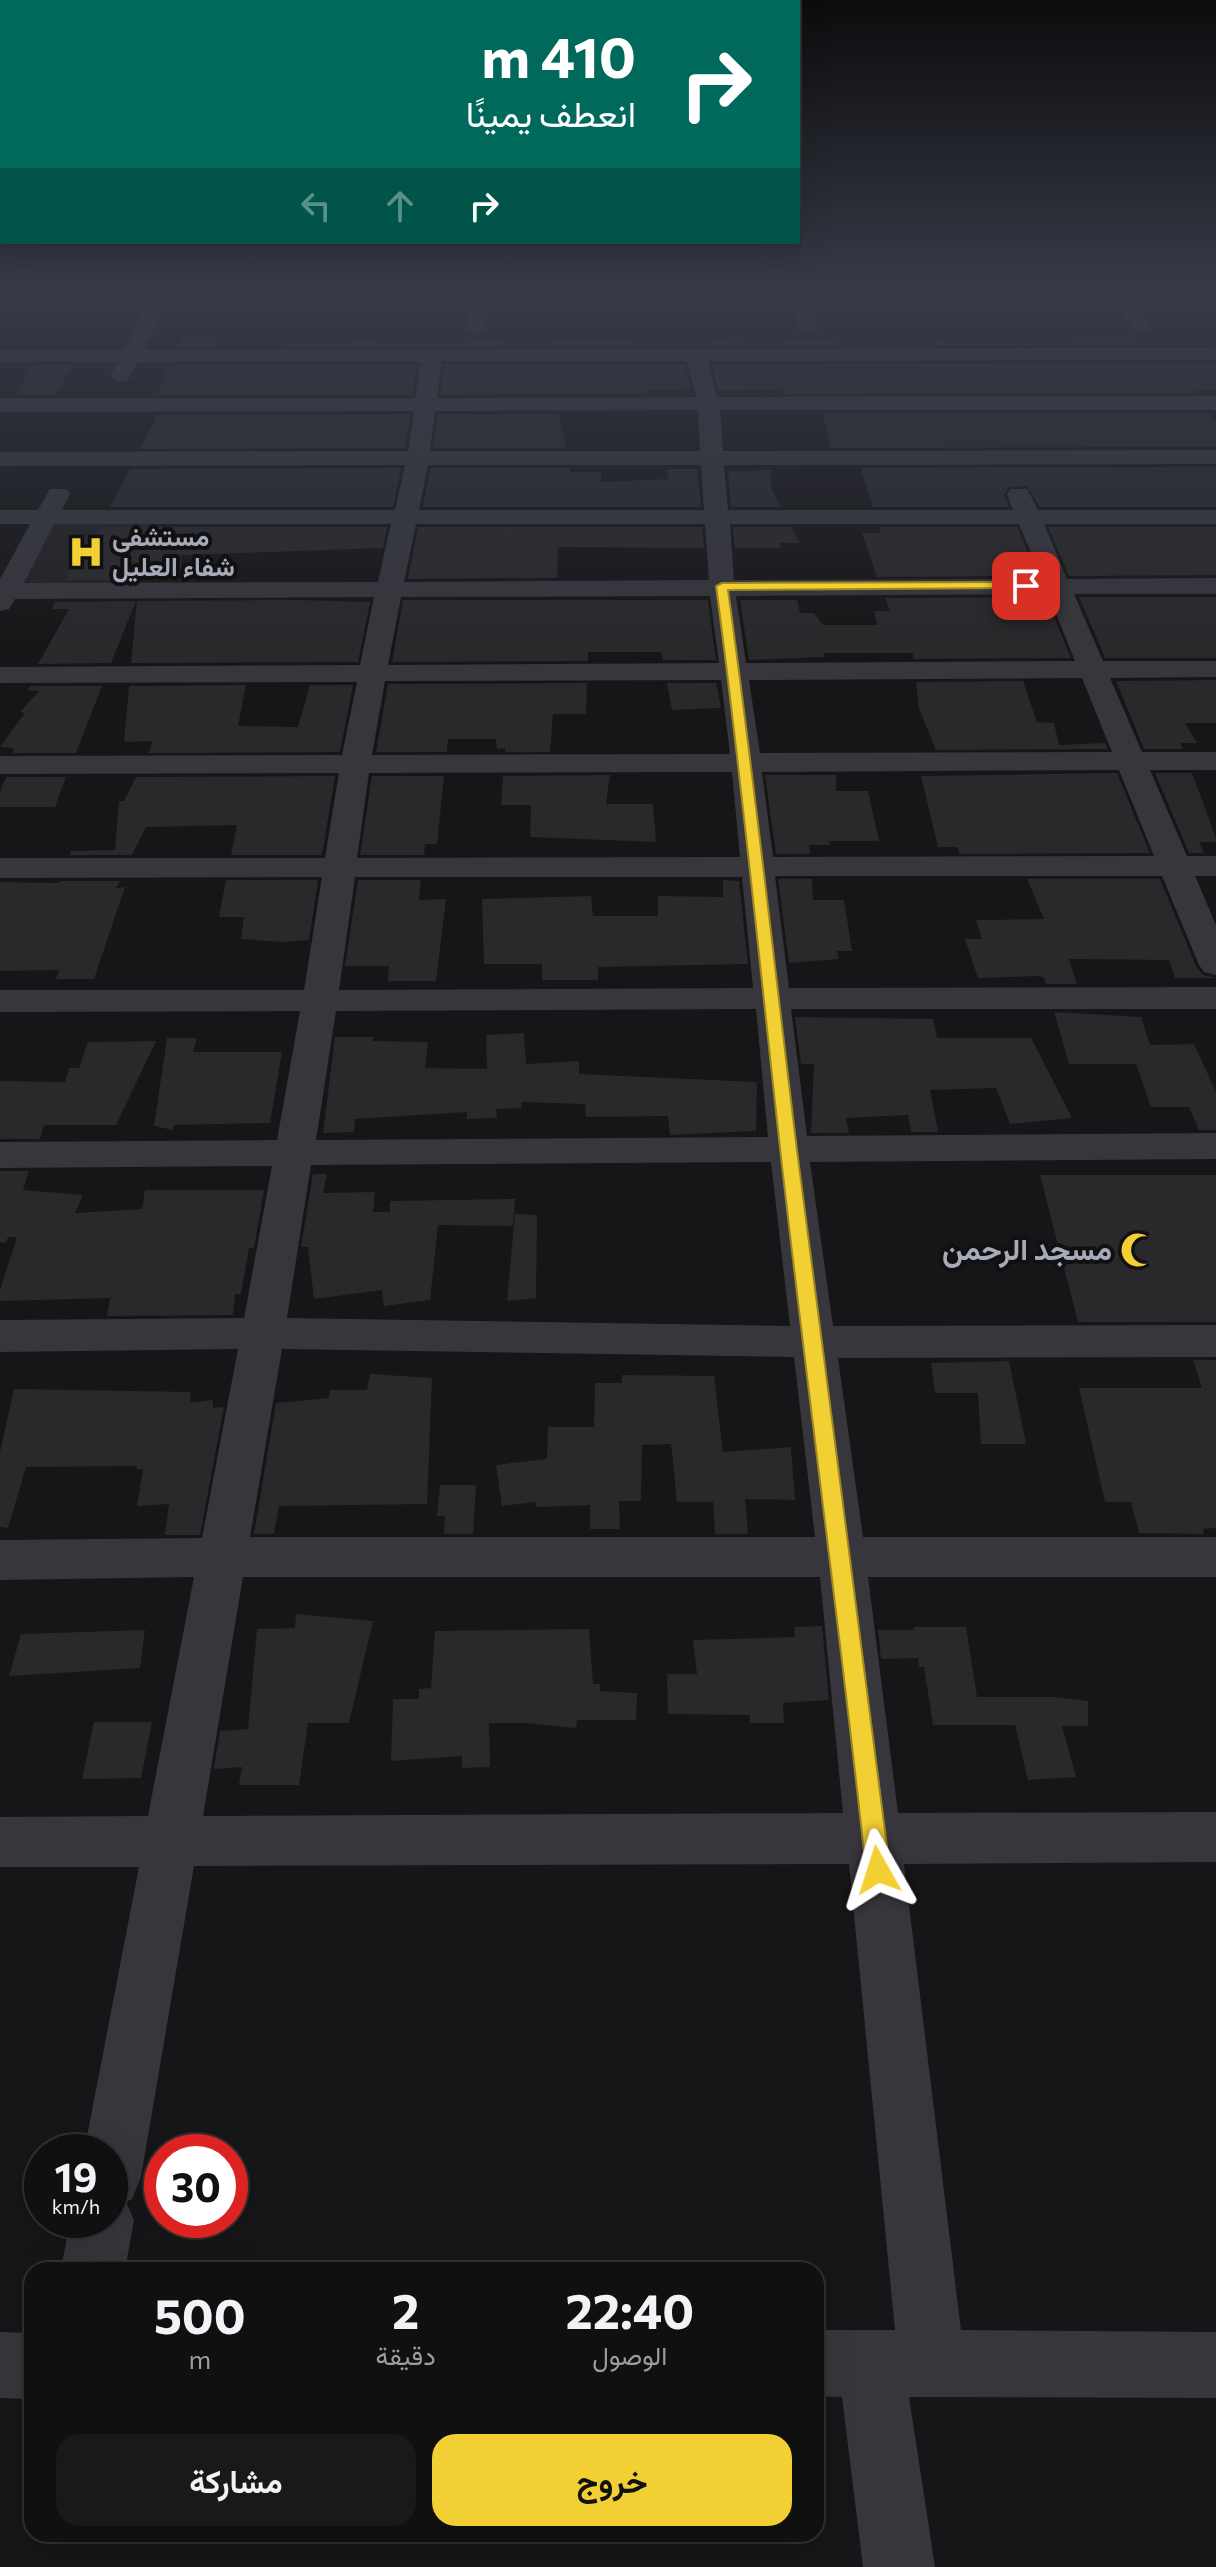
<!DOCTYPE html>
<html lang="ar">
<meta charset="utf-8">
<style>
:root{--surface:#101011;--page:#19191a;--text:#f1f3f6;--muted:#9c9d9f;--line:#303031;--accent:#f2cf33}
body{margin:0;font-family:Commissioner,Vazirmatn,sans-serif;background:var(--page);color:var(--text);direction:rtl;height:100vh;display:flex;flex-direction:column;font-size:30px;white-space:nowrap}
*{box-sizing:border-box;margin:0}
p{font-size:26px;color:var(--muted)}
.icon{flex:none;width:44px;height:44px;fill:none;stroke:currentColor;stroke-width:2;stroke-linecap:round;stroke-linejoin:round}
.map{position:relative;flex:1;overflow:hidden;direction:ltr}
.panel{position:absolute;left:24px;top:2262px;width:800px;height:280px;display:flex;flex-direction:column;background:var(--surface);border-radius:24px;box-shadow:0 8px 32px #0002,0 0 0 2px var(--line);direction:rtl}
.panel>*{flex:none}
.guide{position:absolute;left:0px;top:0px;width:800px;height:244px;box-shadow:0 8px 32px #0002,0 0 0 2px var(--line);direction:rtl;background:#00695c;color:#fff;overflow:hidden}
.speed{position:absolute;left:24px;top:2134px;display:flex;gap:16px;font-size:40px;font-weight:700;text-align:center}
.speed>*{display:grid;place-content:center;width:104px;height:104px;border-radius:50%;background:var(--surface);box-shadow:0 8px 32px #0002,0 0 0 2px var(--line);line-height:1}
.speed small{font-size:20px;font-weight:400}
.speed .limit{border:12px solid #d22;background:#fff;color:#111}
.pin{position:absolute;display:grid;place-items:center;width:68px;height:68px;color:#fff;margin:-34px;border-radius:16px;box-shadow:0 4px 12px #0006}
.me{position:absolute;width:88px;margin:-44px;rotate:354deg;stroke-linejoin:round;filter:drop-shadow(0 0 6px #0008)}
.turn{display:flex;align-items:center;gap:28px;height:168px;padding:0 32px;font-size:36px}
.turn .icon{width:104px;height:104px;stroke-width:2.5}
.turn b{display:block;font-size:56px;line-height:68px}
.lanes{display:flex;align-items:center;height:76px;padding:0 32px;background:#0003;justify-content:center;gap:40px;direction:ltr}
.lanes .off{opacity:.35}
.eta{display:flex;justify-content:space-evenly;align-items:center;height:136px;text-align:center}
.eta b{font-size:48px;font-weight:700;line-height:56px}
.action{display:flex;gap:16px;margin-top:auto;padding:16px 32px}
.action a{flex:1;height:92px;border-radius:24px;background:var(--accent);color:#111;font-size:32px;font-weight:700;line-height:92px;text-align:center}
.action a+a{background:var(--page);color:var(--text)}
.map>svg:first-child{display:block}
.built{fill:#222124}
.building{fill:#29282b}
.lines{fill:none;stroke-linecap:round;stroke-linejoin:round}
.minor{fill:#36363c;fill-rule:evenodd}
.route{fill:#f2cf33;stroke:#9d8721;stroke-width:2}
.labels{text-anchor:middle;stroke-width:8;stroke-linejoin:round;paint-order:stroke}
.far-poi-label{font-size:26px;font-weight:bold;fill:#a7aab7;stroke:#111012;text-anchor:start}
.poi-label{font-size:30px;font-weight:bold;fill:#a7aab7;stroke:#111012;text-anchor:end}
</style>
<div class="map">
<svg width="1216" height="2567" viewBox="0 0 1216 2567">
<rect width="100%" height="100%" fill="#161517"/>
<path class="built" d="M153,517L126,586L16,587L49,518Z"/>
<path class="building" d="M1070,336L1137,337L1140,343L1216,345L934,346L931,341L1066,343L1073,342Z
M183,337H219L215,346L242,347H178Z
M739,337L745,342L838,340L839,346L282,347L284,342L350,343V340L381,339L380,344L467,343L469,339L502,340L501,342L634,340V344H689Z
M1216,363V390H1195L1196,393L785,394V389L718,391L712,364Z
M445,364H685L691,389L646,390V394L440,395Z
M35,365H73L55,395H17L29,368Z
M170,365H417L412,395H157Z
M823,413H1209L1216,424V447L830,448Z
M411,414L405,448L140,449L157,415Z
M438,414H559L566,448H433Z
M1216,467V507H1040L1027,486L1009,487L1004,495L1009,507H873L861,468Z
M401,468L393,507H110L130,469Z
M430,468H570V472H601V482L668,479L667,469H697L701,507H423Z
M770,470L772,490L781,507H731L728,471Z
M100,527H387L383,548L181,555V580H65L71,565L83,563Z
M418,527H702L704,548L558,547L557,578L408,579Z
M733,527H791L800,543H780L781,548H735Z
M879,527H1017L1038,576L877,577L862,533H881Z
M1048,527H1216V575L1069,576Z
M1046,597L1071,658L913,659V653H824L825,657L749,660L740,600H797L800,613H814L823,625H877L874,611H890L885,598Z
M1079,597H1216V658H1105Z
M298,600L370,602L358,662L131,663L137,601Z
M403,600H708L716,660H663L661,652H588V661L392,662Z
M136,601L111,663L38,664L69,609H52L55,602Z
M1216,680V723H1185L1197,743H1180L1183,749H1144L1116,681Z
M1023,681L1037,722L1054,723L1059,745L1105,743L1108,749L936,750L919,709L916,682Z
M587,683L586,714H553L550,752H505V748L497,749L496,739H448L447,752H376L388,684Z
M667,683H716L721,708L672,710Z
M246,685L238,726L298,727L310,685H353L340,752L148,753L153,741L124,742L129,686Z
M30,686H102L76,753H13L14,748L0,747L25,713L20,712L39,691L27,690Z
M1117,773L1150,853L960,854L957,847H938L921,776Z
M1155,773H1192L1216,838V842H1199L1204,853H1189Z
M610,775L606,804H653L656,842L530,837L531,805H501L503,776Z
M765,775H836V791H868L879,841H829L830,845H809L810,854H776Z
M335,776L322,855H231L237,825L146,827L132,855H70L71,851L115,850L119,801H124L136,777Z
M372,776H444L437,844H425L424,855H360Z
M6,777H66L55,807H0V792Z
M778,879H812L813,900H844L852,951H837L839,959L789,963Z
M1027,879H1160L1196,966L1203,975L1216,978H1175L1169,960L1069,959L1077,984H1046L1044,978L1040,976L978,978L965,939H982L976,920L1044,919Z
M226,880H318L309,940L282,942L241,939L244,917H219Z
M358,880H421L419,900L446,899L436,981H388L389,966H345Z
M723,880L739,881L748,964L598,967V980H542V964H484L482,899L591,896L593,916H658V896L723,897Z
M60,881H120L116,888L125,887L94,979H56L59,970L0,971V882L59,883Z
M1054,1012L1141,1017L1150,1045L1194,1044L1216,1092V1130H1199L1189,1107H1151L1136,1064H1069Z
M795,1017L933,1019L937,1038H1031L1072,1118L1010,1124L996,1088L930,1090L938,1132H911L908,1115L846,1118L849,1133H811L814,1064H801Z
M524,1033L526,1064L579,1061V1074L757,1082L756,1131L670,1135L668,1116L586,1117L585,1104L521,1102L522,1108L496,1109L497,1118L467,1119V1112L355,1119L354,1132L323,1133L335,1037H374L373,1041L428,1042L425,1068L487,1069L486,1035Z
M167,1038H197L193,1052H282L270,1123L174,1125L173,1130L154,1126Z
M156,1041L116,1125H44L40,1139H0V1081L65,1082L69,1068H79L88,1042Z
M0,1171H29L23,1190L83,1195L75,1213L142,1209L145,1190H264L254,1248H249L241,1294H235L233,1315L107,1316L110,1298L0,1301V1290L17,1237H8L6,1243L0,1242Z
M313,1174H327L323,1193L375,1192L373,1212H390V1201L515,1199L513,1226L438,1225L430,1300L384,1306L382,1290L314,1299L308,1247H301Z
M1040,1175H1216V1322H1078Z
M515,1214L537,1215L536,1298L507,1301Z
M1193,1360H1216V1528L1203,1529L1204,1534L1139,1533L1131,1502H1105L1079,1388H1202Z
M1009,1361L1026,1444H981L978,1393H935L931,1363Z
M370,1374L432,1378L427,1504L279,1506L274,1534H254L276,1403L329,1398L330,1390H367Z
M622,1375L714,1376L723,1452L791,1447L795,1500L745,1499L748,1534H715L713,1502H677L671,1444L642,1445L641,1501H619L620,1529H590V1505L536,1507V1502L502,1506L496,1465L547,1459L548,1427H594L595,1383H622Z
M14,1389L191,1392L190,1403L213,1400V1408L224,1407L200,1535H165L169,1504L137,1506L143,1469H136L137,1466L26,1467L8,1528L0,1527V1452Z
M440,1485H476L473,1534H444L445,1516H437Z
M296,1614L373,1621L349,1723H308L299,1785H239L242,1767L214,1769L220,1731L248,1729L257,1629L295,1628Z
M822,1626L829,1700L783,1703L784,1723H750V1715L668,1714L667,1674H697L693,1640L795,1637L794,1627Z
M914,1627H966L977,1697H1054L1088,1701V1726H1062L1076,1777L1028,1780L1015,1725H933L924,1667H919L918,1658L881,1659L878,1630H914Z
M589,1629L593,1684H600V1691L637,1693L636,1720H577L576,1728L526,1723H489L490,1767L462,1768V1756L391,1761L393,1699H419V1689L431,1688L435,1631Z
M145,1630L140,1668L9,1676L21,1634Z
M94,1722H152L141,1778L82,1779Z"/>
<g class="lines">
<path class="minor" d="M156,288H175L144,350L1216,348V360L708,361L717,397L1216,396V410H720L723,451L1216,450V464L724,465L728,510H1013L1007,494L1011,489H1027L1038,510H1216V524H1044L1067,579L1216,578V594H1074L1103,661H1216V677L1110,678L1142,752H1216V770H1150L1187,856H1216V876H1195L1216,925V975L1204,972L1199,965L1162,876H775L789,988L1216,987V1009H791L807,1136L1216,1133V1159L810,1162L833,1326L1216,1325V1357L838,1358L863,1537H1216V1577H868L898,1813L1216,1812V1862L904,1864L961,2330L1216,2332V2398L909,2397L935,2567H863L842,2397L816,2396V2330H895L849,1864L194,1866L141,2177L132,2199L126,2202L134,2220L125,2270H61L70,2220H110V2152H84L139,1867H0V1817L148,1816L194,1577L0,1580V1540L202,1538L238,1349L0,1352V1320L244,1318L272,1166L0,1168V1142L277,1140L300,1011L0,1012V990H304L322,877L0,878V858H325L339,773L0,774V756L342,755L357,682L0,683V667L360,665L374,597L15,599L9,609L0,611V579L30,524H0V510H38L50,489H66L70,494L62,510H395L405,465L0,466V452L408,451L414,411L0,412V398H415L421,362H138L128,380L121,382L110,376L118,362H0V350H124ZM442,361H687L696,397L437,398ZM698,410L700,451H430L435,411ZM428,465H701L704,510H419ZM54,524H391L378,582L24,583ZM416,524H705L709,580L404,582ZM730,524H1019L1042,579L734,580ZM1048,594L1075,661L746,663L736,596ZM710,596L719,663L388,665L401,597ZM1082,678L1112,752L760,753L749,680ZM721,680L730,754L372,755L385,681ZM1119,770L1154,856L773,857L762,772ZM732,772L740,857L357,858L369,773ZM355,877H742L753,988L339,990ZM756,1009L768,1137L316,1140L336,1011ZM771,1162L790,1326L287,1318L311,1165ZM282,1349L794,1357L815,1537H250ZM243,1577H820L843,1813L203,1816Z
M469,288H489L486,329L476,335L466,329Z
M789,288H808L818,328L815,332H801L798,328Z
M1109,288H1127L1151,327L1148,331H1134Z
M0,2332L32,2333V2399L0,2398Z"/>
</g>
<linearGradient id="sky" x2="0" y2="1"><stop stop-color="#0c0c0d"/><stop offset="0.45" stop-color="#363b47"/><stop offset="1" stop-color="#363b47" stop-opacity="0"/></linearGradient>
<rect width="1216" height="647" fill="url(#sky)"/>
<path class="route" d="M1026,582L1030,583V588L728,590C754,776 774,963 797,1150C827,1390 861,1630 890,1870L887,1878L878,1881L870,1878L866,1870C840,1629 807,1389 780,1148C759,960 741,773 716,586L722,583Z"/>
<defs>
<g id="hospital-bare" transform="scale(2.76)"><path d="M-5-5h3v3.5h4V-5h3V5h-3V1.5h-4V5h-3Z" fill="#f2cf33" stroke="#111012" stroke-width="2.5" paint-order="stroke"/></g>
<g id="mosque-bare" transform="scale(2.76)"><path d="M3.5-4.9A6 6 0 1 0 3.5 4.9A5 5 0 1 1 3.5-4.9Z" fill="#f2cf33" stroke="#111012" stroke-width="2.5" paint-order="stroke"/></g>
</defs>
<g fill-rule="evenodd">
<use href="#hospital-bare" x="86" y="552"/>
<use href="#mosque-bare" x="1138" y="1250"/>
</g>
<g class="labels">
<g class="far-poi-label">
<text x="112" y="546">مستشفى<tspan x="112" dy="30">شفاء العليل</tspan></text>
</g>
<g class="poi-label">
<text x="1112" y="1260">مسجد الرحمن</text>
</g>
</g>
</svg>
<div class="speed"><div>19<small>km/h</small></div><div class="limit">30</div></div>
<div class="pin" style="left:1026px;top:586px;background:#d93025"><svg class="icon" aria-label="arrive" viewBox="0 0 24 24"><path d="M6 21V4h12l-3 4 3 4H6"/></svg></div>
<svg class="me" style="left:878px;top:1870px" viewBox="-20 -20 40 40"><path d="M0-17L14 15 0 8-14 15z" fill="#f2cf33" stroke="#fff" stroke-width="4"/></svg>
<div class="guide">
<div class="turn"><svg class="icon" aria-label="right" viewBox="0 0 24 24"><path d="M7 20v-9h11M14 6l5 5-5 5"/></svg><div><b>410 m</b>انعطف يمينًا</div></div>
<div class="lanes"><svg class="icon off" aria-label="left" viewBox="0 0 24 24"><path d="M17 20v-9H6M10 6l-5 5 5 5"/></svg><svg class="icon off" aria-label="ahead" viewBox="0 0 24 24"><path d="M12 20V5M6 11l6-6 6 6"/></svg><svg class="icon" aria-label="right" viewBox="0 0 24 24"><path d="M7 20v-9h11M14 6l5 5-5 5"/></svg></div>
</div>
<section class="panel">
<div class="eta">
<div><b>22:40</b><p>الوصول</p></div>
<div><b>2</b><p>دقيقة</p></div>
<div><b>500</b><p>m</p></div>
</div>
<div class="action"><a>خروج</a><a>مشاركة</a></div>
</section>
</div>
